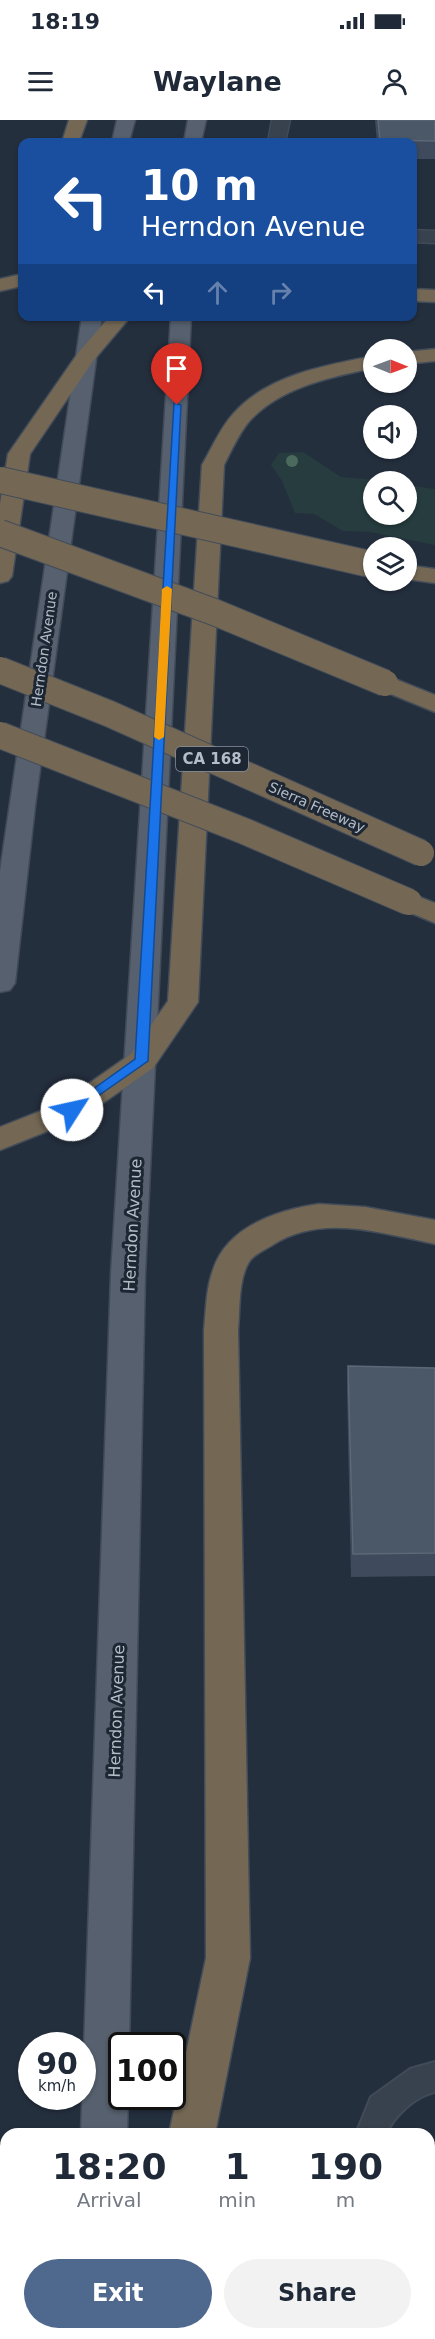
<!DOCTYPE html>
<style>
:root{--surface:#fff;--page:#f2f2f3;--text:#1f2937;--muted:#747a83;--accent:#4f688e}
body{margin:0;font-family:"DejaVu Sans",sans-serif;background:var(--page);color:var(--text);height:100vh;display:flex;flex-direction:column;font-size:22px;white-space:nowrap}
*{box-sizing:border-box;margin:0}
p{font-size:20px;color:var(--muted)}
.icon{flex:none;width:33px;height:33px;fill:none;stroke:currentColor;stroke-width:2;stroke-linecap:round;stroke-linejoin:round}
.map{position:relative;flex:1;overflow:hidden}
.sheet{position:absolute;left:0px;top:2008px;width:435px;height:212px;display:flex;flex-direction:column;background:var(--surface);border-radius:18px 18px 0 0;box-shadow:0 2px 4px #0004}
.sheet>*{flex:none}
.top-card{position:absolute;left:18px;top:18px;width:399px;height:183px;border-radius:12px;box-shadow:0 2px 4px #0004;background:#1a4fa0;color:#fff;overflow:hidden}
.needle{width:39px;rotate:91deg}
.controls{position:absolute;left:363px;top:219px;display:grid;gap:12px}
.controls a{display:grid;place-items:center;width:54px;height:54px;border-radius:50%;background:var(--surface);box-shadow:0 2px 4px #0004;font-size:30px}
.speed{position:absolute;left:18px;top:1912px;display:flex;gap:12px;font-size:30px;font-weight:700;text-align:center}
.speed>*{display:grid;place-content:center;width:78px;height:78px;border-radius:50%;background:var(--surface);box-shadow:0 2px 4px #0004;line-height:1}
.speed small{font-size:15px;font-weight:400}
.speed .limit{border:3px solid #111;border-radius:9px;background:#fff;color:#111}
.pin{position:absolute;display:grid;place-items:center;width:51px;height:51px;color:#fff;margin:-62px -26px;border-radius:50% 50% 50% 0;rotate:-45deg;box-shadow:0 0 6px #0007}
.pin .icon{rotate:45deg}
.me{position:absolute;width:66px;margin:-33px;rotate:55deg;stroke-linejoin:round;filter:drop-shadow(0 0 4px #0008)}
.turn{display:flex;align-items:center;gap:21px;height:126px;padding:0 24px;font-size:27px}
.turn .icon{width:78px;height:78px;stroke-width:2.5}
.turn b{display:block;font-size:42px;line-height:51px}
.lanes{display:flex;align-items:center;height:57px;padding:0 24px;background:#0003;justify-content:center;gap:30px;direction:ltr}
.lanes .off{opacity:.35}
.eta{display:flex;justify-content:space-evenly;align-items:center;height:102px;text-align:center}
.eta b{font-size:36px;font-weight:600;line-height:42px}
.action{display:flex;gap:12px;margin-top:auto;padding:12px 24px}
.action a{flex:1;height:69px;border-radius:36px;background:var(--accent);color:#fff;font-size:24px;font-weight:600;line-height:69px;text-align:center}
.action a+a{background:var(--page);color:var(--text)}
.status{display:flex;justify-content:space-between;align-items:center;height:42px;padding:0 30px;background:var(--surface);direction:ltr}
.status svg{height:16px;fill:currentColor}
header{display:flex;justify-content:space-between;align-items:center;height:78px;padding:0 24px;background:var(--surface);font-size:27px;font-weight:600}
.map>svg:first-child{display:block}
.green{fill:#263c3f}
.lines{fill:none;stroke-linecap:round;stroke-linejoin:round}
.lane-casing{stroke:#414a57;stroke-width:4}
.street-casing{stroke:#414a57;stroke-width:3}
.primary-casing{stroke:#414a57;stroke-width:3}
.highway-casing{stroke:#434c59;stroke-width:3}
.lane{fill:#38414e;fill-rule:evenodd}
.street{fill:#38414e;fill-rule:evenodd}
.primary{fill:#56606e;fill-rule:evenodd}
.highway{fill:#746855;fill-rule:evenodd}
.highway-bridge-casing{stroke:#434c59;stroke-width:28;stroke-linecap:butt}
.highway-bridge{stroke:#746855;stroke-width:26}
.tree{fill:#4b6a5d}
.wall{fill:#3f4b5c}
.building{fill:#4b5868;stroke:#5c6777;stroke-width:1.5}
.route{fill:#1a73e8;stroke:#114b97;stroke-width:1.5}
.slow{fill:#f59e0b}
.labels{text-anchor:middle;stroke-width:6;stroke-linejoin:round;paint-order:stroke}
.far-street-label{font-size:14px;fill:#b4bcc9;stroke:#1d2633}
.shield{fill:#1d2633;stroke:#878f9c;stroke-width:1.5}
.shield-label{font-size:15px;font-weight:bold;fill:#b4bcc9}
.street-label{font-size:16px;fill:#b4bcc9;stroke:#1d2633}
</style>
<div class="status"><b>18:19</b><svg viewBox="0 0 49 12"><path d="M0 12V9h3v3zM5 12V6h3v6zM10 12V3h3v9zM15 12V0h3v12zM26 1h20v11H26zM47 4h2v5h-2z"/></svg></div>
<header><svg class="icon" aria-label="menu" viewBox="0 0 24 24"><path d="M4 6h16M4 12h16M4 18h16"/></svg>Waylane<svg class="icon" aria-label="person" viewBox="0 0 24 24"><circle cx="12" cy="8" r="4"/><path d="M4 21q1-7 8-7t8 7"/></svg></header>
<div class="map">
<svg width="435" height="2219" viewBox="0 0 435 2219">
<rect width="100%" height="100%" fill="#242f3e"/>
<path class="green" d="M303,332L341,357L388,361L374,362V394H406L407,365L435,369V425L370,412L343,411L314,394L295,393L282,361L271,345L279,333Z"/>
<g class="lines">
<g class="lane-casing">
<path id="lane" d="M435,1942V1972C415,1976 394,1996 386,2014H356L371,1977L410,1949Z
M367,2214H401L402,2219H368Z"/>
</g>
<g class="street-casing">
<path id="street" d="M272,0H290L285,22H268Z
M412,110L435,111V123L412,122Z"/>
</g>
<g class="primary-casing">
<path id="primary" d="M117,0H135L129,22H112Z
M188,0H206L201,22H184Z
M82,196H102L35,686L15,863L10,870L0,872V751Z
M171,196H191L145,1154L129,1926H122V1977H128L127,2014H81L111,1154Z
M75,2214H123L122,2219H74Z"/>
</g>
<g class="highway-casing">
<path id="highway" d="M69,0H87L79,22H62Z
M22,154V166L0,171V159Z
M412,169L435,170V182L412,181Z
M110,196H131L93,241L30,334L12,456L8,461L0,463V384L8,334L78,233Z
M435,229V241L406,244V232Z
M374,236V248C330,257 277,268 247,304C238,316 231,331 224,345L198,882L153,948L83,997L0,1030V1007L61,983L131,934L168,881L202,345C212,328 220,308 234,293C268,255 326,245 374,236Z
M406,445L435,449V463L406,459Z
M385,555L435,575V592L376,568L372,563L376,558Z
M409,773L435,783V803L399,788L395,782L399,776Z
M319,1084L365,1087L435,1100V1124C380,1113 321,1093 271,1126C264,1130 253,1135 249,1142C238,1160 240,1190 238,1210L250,1838L215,2014H169L206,1838L204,1210C206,1190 206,1169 213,1150C227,1106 278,1090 319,1084Z
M129,2214H177L176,2219H128Z"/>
</g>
<use href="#lane" class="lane"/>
<use href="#street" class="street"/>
<use href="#primary" class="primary"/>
<use href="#highway" class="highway"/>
<g class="highway-bridge-casing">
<path id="highway-bridge" d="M0,360L374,445
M0,413L214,492L385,563
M0,550L110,594L421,733
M0,615L244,711L409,782"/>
</g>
<use href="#highway-bridge" class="highway-bridge"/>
</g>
<circle class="tree" cx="292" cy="341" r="6"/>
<path class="wall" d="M375,0H435V39H412V22H377Z
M348,1246L435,1248V1456L351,1457L347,1270Z
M429,2065H435V2219L429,2153Z"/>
<path class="building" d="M378,0H435V21L380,20Z
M348,1246L435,1248V1433L353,1434Z
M429,2065H435V2165L429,2097Z"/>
<path class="route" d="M174,283L181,285L148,941L72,994L68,993V987L135,939Z"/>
<path class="slow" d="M167,466L172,469L164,617L159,620L154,617L162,469Z"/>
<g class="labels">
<g class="far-street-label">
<text transform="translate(44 529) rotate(-82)" y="5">Herndon Avenue</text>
<text transform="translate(317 687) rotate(24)" y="5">Sierra Freeway</text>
</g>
<rect class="shield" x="176" y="627" width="72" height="24" rx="4.5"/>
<g class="shield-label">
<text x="212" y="644">CA 168</text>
</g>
<g class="street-label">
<text transform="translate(132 1105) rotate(-87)" y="6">Herndon Avenue</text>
<text transform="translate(116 1591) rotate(-88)" y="6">Herndon Avenue</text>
</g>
</g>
</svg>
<div class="controls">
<a><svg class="needle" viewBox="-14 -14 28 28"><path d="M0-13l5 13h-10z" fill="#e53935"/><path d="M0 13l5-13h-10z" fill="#747a83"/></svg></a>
<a><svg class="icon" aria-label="sound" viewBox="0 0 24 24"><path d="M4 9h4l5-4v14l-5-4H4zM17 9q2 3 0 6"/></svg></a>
<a><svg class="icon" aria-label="search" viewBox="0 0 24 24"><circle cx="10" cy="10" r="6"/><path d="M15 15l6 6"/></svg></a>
<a><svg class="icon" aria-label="layers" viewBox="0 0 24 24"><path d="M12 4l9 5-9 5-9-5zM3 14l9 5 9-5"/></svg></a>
</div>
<div class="speed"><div>90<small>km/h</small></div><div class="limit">100</div></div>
<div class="pin" style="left:177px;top:285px;background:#d93025"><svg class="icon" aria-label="arrive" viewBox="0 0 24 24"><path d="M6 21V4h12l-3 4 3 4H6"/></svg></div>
<svg class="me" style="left:72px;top:990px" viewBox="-20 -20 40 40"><circle r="19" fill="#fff"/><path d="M0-13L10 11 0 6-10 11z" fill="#1a73e8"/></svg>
<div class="top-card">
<div class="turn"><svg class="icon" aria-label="left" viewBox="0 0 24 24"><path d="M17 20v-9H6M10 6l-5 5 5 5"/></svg><div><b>10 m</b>Herndon Avenue</div></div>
<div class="lanes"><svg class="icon" aria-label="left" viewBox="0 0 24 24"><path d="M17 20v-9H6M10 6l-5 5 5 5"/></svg><svg class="icon off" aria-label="ahead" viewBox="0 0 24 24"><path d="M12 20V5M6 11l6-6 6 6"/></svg><svg class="icon off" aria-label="right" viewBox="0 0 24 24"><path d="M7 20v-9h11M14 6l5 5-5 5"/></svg></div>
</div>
<section class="sheet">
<div class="eta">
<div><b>18:20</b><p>Arrival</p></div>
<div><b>1</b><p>min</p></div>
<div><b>190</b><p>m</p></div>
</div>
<div class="action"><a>Exit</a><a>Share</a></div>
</section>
</div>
